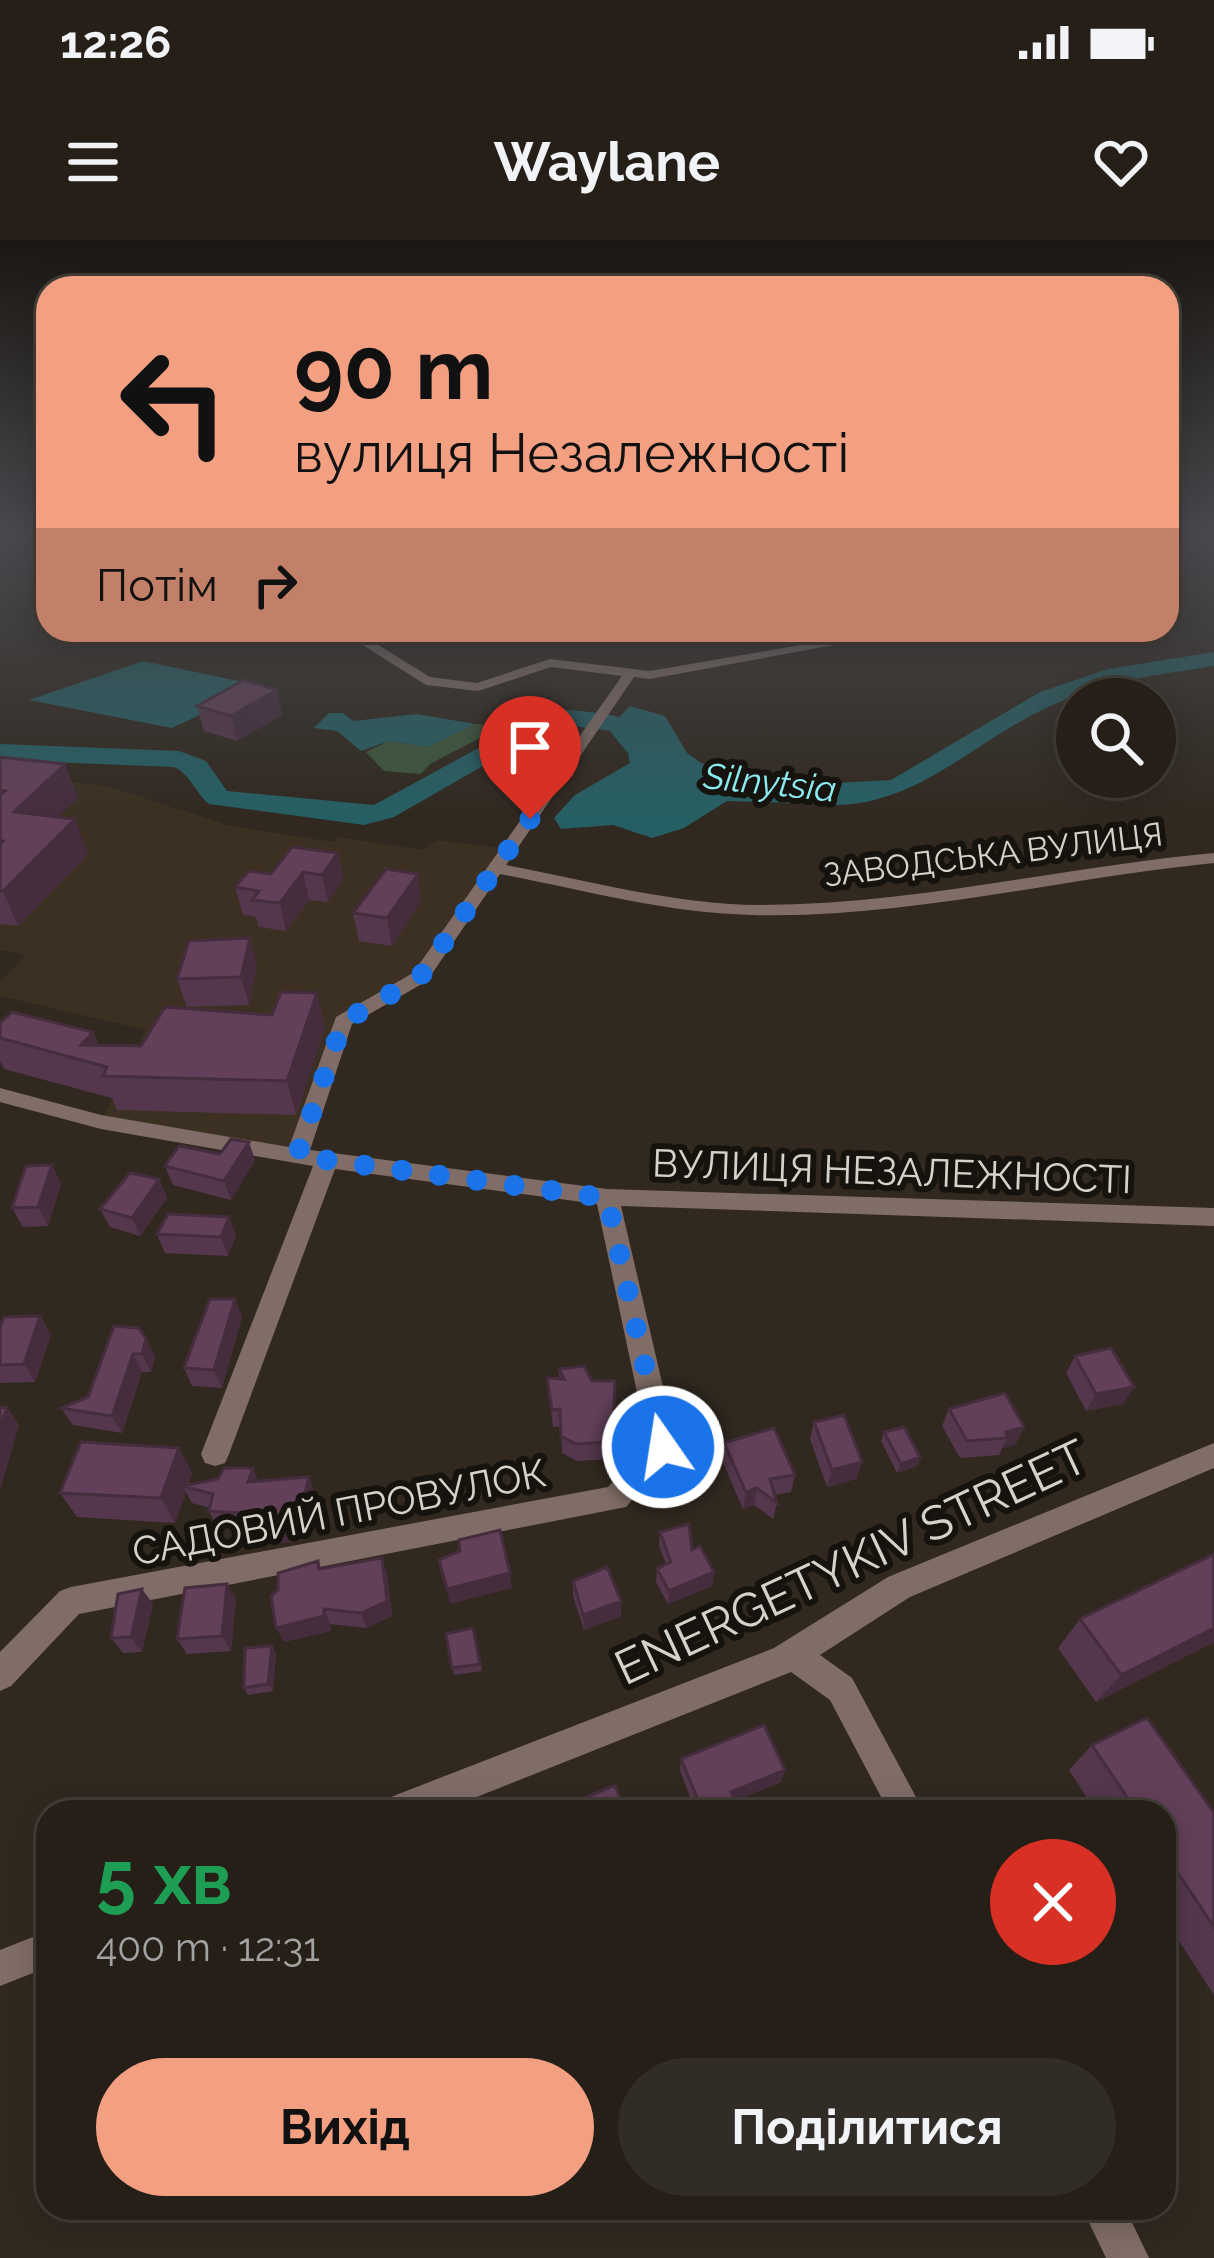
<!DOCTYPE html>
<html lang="uk">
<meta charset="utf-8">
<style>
:root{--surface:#251f18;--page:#312c25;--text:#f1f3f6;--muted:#a3a2a2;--line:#423d37;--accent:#f2a081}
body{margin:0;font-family:Raleway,sans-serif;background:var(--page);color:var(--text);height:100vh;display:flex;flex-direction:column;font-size:45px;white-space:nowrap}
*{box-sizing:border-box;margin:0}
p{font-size:39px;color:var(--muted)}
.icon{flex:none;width:66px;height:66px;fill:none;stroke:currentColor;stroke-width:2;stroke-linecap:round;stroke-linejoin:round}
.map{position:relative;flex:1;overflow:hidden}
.panel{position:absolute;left:36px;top:1560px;width:1140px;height:420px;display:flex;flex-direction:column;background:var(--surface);border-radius:36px;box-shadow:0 6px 30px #0003,0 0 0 3px var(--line)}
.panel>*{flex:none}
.guide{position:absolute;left:36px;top:36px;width:1143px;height:366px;border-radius:36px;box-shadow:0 6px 30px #0003,0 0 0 3px var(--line);background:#f2a081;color:#111;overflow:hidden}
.fabs{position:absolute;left:1056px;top:438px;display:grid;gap:24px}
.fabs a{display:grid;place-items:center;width:120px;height:120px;border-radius:50%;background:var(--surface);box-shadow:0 6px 30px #0003,0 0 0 3px var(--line);font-size:60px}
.pin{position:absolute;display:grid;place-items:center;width:102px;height:102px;color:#fff;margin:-123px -51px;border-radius:50% 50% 50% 0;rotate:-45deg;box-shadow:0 0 12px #0007}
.pin .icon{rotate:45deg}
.me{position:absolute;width:132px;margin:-66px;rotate:347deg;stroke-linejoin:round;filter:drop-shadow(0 0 9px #0008)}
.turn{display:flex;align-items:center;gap:42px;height:252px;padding:0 60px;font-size:54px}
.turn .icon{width:156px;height:156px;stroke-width:2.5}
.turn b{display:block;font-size:84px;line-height:102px}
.then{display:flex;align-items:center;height:114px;padding:0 60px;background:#0003;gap:24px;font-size:45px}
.round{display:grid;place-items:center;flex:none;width:126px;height:126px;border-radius:63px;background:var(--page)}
.summary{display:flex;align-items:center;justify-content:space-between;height:204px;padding:0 60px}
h1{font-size:72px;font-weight:700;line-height:90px;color:#1e9e55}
.primary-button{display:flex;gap:24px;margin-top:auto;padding:24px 60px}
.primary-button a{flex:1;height:138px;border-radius:72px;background:var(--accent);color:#111;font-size:48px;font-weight:700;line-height:138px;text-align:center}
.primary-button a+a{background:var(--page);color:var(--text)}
.status{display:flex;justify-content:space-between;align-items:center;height:84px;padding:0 60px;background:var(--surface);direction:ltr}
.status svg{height:33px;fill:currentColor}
header{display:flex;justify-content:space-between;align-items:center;height:156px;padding:0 60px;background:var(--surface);font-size:54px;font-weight:700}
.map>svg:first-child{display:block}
.built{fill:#3b3021}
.green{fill:#3d573c}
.water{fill:#265f63}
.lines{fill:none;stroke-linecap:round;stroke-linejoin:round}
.river{fill:#265f63;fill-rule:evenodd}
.street{fill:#816d67;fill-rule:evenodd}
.wall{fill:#54374d}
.shaded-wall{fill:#452d3e}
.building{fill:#624059;stroke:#452d3e;stroke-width:3}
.route{stroke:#1a73e8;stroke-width:21;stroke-dasharray:0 37.8}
.labels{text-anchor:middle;stroke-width:12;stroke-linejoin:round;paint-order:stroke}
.far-street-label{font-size:33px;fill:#d6d1cb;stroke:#16130e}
.far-water-label{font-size:36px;font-style:italic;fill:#8ceaf1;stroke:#16130e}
.street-label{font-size:39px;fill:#d6d1cb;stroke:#16130e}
.near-street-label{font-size:48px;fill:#d6d1cb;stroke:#16130e}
</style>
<div class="status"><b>12:26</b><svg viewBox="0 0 49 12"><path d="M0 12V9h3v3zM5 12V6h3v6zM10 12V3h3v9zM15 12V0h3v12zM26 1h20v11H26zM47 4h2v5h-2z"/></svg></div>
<header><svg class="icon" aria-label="menu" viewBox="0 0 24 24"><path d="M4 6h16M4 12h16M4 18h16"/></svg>Waylane<svg class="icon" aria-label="heart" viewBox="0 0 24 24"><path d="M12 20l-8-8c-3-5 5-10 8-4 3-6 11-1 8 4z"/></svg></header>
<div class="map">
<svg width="1214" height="2018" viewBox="0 0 1214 2018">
<rect width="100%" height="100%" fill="#312920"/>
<path class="built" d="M0,532L110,547L227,585L333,602L339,597L423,610L437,600L508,609L420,737L343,782L297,916L101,882L146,790L0,756V742L26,715L0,710Z"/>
<path class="green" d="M475,484L505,485L430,524L421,534L384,531L366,512L389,501L428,507Z"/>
<path class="water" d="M143,421L262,446L172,488L29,460Z
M630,466L665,476L687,513L701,523L799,548L846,549L855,555L829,564L727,561L684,588L652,598L613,585L561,589L554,578L575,555L630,523L628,513L608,489Z
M329,473H343L353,481L417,474L475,484L428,507L389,501L361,511L337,491L314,488Z"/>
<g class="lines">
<path class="river" d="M1214,412V426C1162,434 1111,440 1062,461C965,500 906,589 786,559L782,553L796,545L891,540L1040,452L1108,429Z
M552,468C596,474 642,470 667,511L654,519L620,492L556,484L394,577L364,585L209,564C195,552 190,534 174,527L0,520V504L179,511L206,521L227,551L374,565Z"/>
<path class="street" d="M339,390H354L430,437L477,443L550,419L650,431L888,390H916L650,439L634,437L506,625C590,641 674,664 759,665C912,665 1062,627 1214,613V623C1061,638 907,679 752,675C666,673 583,650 500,634L427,741L352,784L310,910L607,949L1214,968V986L621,966L677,1207L626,1267L79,1374L11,1446L0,1451V1412L60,1351L71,1347L608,1247L648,1204L597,964L335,929L229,1214L225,1223L215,1226L205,1223L201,1214L313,926L101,889L0,862V848L101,875L289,907L336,777L413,733L622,436L551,427L478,451L426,445Z
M1214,1203V1228L910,1357L820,1415L852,1438L924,1572H889L830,1460L791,1432L439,1572H379L384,1560L396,1555L774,1408L888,1337Z
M48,1691V1727L0,1746V1710Z
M1082,1968H1125L1149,2018H1106Z"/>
</g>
<path class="wall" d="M197,466L282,475L237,501L204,491Z
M0,517L78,558L58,577L88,614L18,686L0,684Z
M338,613L343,640L328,662L309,660L286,691L259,687L256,677L243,675L235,647Z
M421,661L392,706L359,701L353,673Z
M250,698L257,726L249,765L187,767L177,739Z
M0,783L93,792L99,805L141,806L325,787L296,875L117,870L112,858L4,829L0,821Z
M255,920L231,960L173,945L165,926Z
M52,925L61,944L48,986L23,987L12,968Z
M159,939L167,958L140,996L110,987L100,969Z
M157,994L236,995L228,1016L165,1013Z
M235,1059L242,1077L222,1148L192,1146L184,1128Z
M40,1076L51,1094L35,1142L0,1143V1088Z
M146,1099L155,1117L151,1132H142L122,1193L73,1185L61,1168L88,1157Z
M1075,1116L1134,1147L1123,1164L1086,1171L1066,1133Z
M559,1129L592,1141L615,1170L634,1212L624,1218L577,1221L562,1213L561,1186L553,1187L547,1138L559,1139Z
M949,1169L1024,1187L1015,1205L1002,1208L999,1215L960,1218L942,1186Z
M814,1182L862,1222L856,1239L827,1247L810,1199Z
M884,1192L920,1217L917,1226L897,1233L881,1201Z
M724,1203L795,1235L791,1252L774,1255L777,1263L773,1279L754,1265L743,1269L722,1220Z
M179,1208L192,1233L188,1245L259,1241L315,1254L304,1299L271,1305L264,1290L218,1288L209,1271L210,1268L192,1263L186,1252L175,1283L77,1277L60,1253Z
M660,1292L692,1310L714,1332L712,1346L668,1364L656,1342L657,1329L666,1324L659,1306Z
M1214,1314V1402L1096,1462L1058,1408L1080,1379Z
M318,1321L321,1328L387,1334L392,1376L366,1388L330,1384L331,1391L284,1402Z
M573,1341L621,1361V1376L584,1390L573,1356Z
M236,1359L231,1411L187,1414L177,1399Z
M153,1364L142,1412L123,1413L111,1398Z
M473,1388L482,1431L454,1435L446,1394Z
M272,1406L276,1413L273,1451L248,1455L244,1448Z
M1092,1505L1214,1573V1755L1164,1678V1572H1096L1069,1530Z
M681,1519L785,1530L781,1542L735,1561L738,1568L736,1572H696L680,1531Z"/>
<path class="shaded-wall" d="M277,450L282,475L237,501L231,476Z
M65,524L78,558L28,606L14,572Z
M75,579L88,614L18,686L3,651Z
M338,613L343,640L328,662L322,635Z
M303,632L309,660L286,691L280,663Z
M418,634L421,661L392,706L387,678Z
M250,698L257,726L249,765L241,737Z
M317,753L325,787L296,875L287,841Z
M93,792L108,826L81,805Z
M249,902L255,920L231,960L224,941Z
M52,925L61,944L48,986L38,967Z
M159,939L167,958L140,996L132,978Z
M229,977L236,995L228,1016L221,997Z
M235,1059L242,1077L222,1148L214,1130Z
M40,1076L51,1094L35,1142L24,1124Z
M146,1099L155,1117L151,1132L142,1114Z
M133,1114L142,1132L122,1193L112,1176Z
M1134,1147L1123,1164L1086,1171L1096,1154Z
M7,1167L19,1185L0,1251V1190Z
M1024,1187L1015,1205L1002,1208L1007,1198L1006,1192Z
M634,1194V1212L624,1218L625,1201Z
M179,1208L192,1233L187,1248L183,1246L186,1252L175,1283L161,1258Z
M920,1217L917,1226L897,1233L901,1224Z
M862,1222L856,1239L827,1247L832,1230Z
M253,1228L260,1245L248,1242Z
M309,1237L315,1254L304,1299L271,1305L263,1289Z
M757,1248L754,1265L743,1269L746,1252Z
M382,1318L387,1334L392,1376L366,1388L361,1373Z
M714,1332L712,1346L668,1364L669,1351Z
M510,1333L512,1348L450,1364L447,1349Z
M227,1344L236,1359L231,1411L222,1396Z
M142,1349L153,1364L142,1412L131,1397Z
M621,1361V1376L584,1390L583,1375Z
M324,1369L330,1384L331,1391L284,1402L276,1388Z
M1214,1388V1402L1096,1462L1121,1435Z
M272,1406L276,1413L273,1451L268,1444Z
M785,1530L781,1542L728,1564L731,1552Z"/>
<path class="building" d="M244,440L277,450L231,476L197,466Z
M0,517L65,524L14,572L75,579L3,651H0V604L3,601L0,600V555L5,551L0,550Z
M292,607L338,613L322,635L303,632L280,663L252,660L259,651L235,647L249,631L271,634Z
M386,629L418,634L387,678L353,673Z
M250,698L241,737L177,739L189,701Z
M281,752L317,753L287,841L103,836L107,827L0,798V783L12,772L93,792L81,805L141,806L165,767L272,775Z
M231,899L249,902L224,941L165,926L179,906L220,914Z
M52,925L38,967L12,968L26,926Z
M130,933L159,939L132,978L100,969Z
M168,974L229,977L221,997L157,994Z
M210,1059H235L214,1130L184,1128Z
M40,1076L24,1124L0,1125V1088L4,1077Z
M114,1086L139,1088L146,1099L142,1114H133L112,1176L61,1168L88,1157Z
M1111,1108L1134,1147L1096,1154L1075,1116Z
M584,1126L592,1141H615L614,1170L630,1177L634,1194L625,1201L576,1204L561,1196L560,1169L552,1170L547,1138L564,1139L559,1129Z
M1005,1153L1024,1187L1006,1192L1007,1198L967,1201L949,1169Z
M7,1167L0,1190V1168Z
M844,1175L862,1222L832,1230L814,1182Z
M904,1187L920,1217L901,1224L884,1192Z
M774,1188L795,1235L770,1239L777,1263L757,1248L746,1252L724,1203Z
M81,1202L179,1208L161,1258L60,1253Z
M224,1228H253L248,1242L309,1237L297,1283L263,1289L266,1275L209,1271L213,1254L183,1246L218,1239Z
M689,1284L692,1310L700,1306L714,1332L669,1351L657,1329L671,1322L660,1292Z
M500,1290L510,1333L447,1349L439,1320L460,1311L459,1300Z
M1214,1314V1388L1121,1435L1080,1379Z
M382,1318L387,1361L361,1373L324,1369V1376L276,1388L271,1356L278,1350V1333L318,1321L319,1329Z
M607,1327L621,1361L583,1375L573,1341Z
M227,1344L222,1396L177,1399L185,1348Z
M142,1349L131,1397L111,1398L118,1354Z
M473,1388L480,1424L452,1428L446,1394Z
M272,1406L268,1444L244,1448L245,1408Z
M1147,1478L1214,1573V1687L1164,1612V1572H1137L1092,1505Z
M764,1485L785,1530L731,1552L738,1568L727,1572H703L681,1519Z
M615,1545L625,1572H551Z"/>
<linearGradient id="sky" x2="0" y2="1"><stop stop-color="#1b1712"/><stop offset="0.51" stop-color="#48494e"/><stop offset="1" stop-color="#48494e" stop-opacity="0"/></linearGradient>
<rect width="1214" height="577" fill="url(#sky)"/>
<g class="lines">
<path class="route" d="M530,579L420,737L343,782L297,916L607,958L663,1207"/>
</g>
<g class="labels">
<g class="far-street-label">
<text transform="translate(993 614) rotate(-7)" y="12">ЗАВОДСЬКА ВУЛИЦЯ</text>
</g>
<g class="far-water-label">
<text transform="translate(770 542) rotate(6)" y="13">Silnytsia</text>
</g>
<g class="street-label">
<text transform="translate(892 931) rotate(2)" y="14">ВУЛИЦЯ НЕЗАЛЕЖНОСТІ</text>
<text transform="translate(339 1272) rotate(-11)" y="14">САДОВИЙ ПРОВУЛОК</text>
</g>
<g class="near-street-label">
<text transform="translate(851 1322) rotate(-25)" y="17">ENERGETYKIV STREET</text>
</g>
</g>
</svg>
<div class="fabs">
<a><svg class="icon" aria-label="search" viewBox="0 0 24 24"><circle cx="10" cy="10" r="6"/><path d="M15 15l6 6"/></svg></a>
</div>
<div class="pin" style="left:530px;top:579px;background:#d93025"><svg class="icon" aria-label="arrive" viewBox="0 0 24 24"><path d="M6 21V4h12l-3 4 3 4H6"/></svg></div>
<svg class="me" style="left:663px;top:1207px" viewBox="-20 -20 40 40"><circle r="17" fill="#1a73e8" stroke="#fff" stroke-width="3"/><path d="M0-11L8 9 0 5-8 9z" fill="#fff"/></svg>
<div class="guide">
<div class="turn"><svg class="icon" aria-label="left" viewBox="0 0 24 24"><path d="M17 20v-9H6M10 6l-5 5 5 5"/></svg><div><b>90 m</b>вулиця Незалежності</div></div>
<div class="then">Потім<svg class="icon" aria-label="right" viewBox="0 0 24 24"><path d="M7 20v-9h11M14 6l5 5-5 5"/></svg></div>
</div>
<section class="panel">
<div class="summary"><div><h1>5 хв</h1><p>400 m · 12:31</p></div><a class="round" style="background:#d93025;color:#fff"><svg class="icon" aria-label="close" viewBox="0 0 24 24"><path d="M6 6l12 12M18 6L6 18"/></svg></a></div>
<div class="primary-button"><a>Вихід</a><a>Поділитися</a></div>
</section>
</div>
